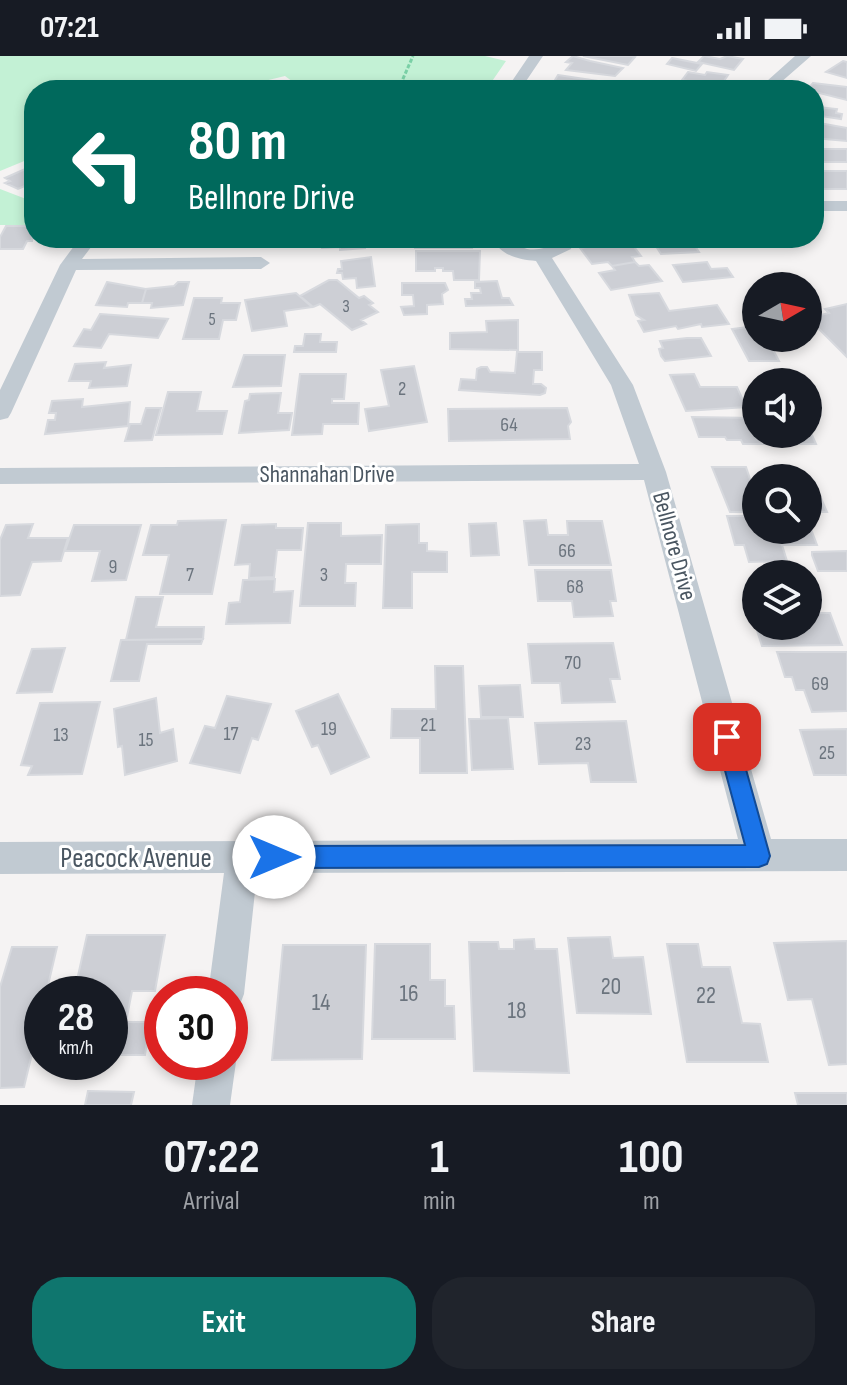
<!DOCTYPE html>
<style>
:root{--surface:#171b24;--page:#20242c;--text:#f1f3f6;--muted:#9ea1a6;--accent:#0f766e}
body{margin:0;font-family:"Sofia Sans Condensed",sans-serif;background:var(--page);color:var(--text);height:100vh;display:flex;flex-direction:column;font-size:30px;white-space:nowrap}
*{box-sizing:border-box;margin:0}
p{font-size:26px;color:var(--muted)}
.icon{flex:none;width:44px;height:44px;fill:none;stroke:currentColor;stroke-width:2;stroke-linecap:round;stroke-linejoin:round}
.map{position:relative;height:1049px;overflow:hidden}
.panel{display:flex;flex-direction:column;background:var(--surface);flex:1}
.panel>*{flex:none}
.guide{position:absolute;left:24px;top:24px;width:800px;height:168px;border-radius:32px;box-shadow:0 4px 12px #0003;background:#00695c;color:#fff;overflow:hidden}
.needle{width:52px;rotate:81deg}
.tools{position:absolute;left:742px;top:216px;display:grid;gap:16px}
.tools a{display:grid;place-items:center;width:80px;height:80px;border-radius:50%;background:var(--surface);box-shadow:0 4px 12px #0003;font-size:40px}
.speed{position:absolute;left:24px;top:920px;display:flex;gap:16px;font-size:40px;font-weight:700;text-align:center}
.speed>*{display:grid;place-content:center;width:104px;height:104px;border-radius:50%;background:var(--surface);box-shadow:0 4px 12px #0003;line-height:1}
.speed small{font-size:20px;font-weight:400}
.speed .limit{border:12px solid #d22;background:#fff;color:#111}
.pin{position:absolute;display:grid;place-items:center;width:68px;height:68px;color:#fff;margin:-34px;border-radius:16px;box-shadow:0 4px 12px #0006}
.me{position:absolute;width:88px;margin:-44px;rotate:90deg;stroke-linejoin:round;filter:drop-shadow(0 0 6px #0008)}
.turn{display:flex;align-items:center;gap:28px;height:168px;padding:0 32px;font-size:36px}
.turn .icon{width:104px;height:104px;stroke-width:2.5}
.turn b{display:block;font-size:56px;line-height:68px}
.eta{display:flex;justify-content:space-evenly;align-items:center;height:136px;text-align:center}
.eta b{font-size:48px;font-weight:700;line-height:56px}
.cta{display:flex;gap:16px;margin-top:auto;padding:16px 32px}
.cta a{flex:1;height:92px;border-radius:32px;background:var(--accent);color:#fff;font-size:32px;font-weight:700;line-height:92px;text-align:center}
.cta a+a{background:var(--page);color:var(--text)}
.status{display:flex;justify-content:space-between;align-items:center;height:56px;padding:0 40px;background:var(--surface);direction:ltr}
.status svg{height:22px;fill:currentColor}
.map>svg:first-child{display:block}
.green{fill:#c3f1d5}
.building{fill:#cdcfd5;stroke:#d7d9de;stroke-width:2}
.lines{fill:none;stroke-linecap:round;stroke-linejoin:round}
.path{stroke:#7ad0a6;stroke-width:3;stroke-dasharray:4 2;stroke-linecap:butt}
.minor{fill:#c1cad2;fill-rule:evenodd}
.route{fill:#1a73e8;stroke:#114b97;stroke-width:2}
.labels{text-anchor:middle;stroke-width:6;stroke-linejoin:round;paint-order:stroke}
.far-number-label{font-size:18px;fill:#6b747e}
.number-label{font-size:20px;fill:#6b747e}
.street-label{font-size:24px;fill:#4a5661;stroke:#fff}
.near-number-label{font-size:24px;fill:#6b747e}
.near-street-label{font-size:28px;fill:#4a5661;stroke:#fff}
</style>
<div class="status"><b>07:21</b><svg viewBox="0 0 49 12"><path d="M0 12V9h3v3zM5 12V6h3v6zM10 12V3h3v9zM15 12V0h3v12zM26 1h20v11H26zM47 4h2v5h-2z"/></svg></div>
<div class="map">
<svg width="847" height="1049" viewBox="0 0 847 1049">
<rect width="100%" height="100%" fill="#f5f3f3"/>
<path class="green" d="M0,0H485L506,5L486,34H304L285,20L227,34H34V101L0,115Z
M0,133L34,146V169H0Z"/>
<path class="building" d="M573,0L590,5L623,12L615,20L566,14L572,7L566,6Z
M583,0H631L635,1L628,9Z
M704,0L720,3L727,0L743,3L734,14L698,6Z
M672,2L702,8L696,15L667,8Z
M843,5L847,6V22L826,16Z
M688,16L705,19L707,16L728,19L720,31L682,24Z
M558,19L605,26L600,34L573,30L572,34H549Z
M681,26L719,33L676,34Z
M813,27L847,31V44L807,34Z
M814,46H819L818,51L837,53L836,57L842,58L841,63L814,59Z
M814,66L847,72V85L814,82Z
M814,93H847V106H818L814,102Z
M34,109V126L18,133L5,127L10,125L5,122Z
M814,115H847V133H814Z
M6,170H34L32,185H27L23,193H0V181Z
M160,182L151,189L125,183L126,182Z
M364,182L365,192L340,194V191L322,192L321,182Z
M415,182H471L472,192H415Z
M697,182L702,189L695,190L699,196L661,198L654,187Z
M629,184L641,200L632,201L635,206L612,210L608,206L592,208L580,192Z
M416,195H480L479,224H454L453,215H443V212H435V215H416Z
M371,201L375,230L357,232L356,222L343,223L342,217H337L338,213H342L341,205Z
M635,206L639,210L649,209L662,225L611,234L599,217L615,214L612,210Z
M707,206L711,213L727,212L733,221L683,226L673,209Z
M329,224H337L359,242L364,240L373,247L369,249L378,256L361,264L366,268L352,274L320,248L313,251L300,240Z
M497,225L502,242H509L513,249L466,250L465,243H472L471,237H481L480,232H475V226Z
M107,226L146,233L142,247H128L127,251L96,249Z
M178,226H189L183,249L151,252L152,247H142L146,233L174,230Z
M402,227H445L448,234L442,238L443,248L427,249V258L404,259L401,251L414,250L413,239H402Z
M296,237L312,251L284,255L287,270L252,275L245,244Z
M659,237L669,255L717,249L729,268L702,271L701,268L678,273L676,270L644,276L638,265L644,264L636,259L629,239Z
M194,242H222L221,247H240L236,264H223L219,283H183Z
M847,248V301L808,262L829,257L825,253Z
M100,258L168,263L158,282L109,278L101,292L74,290L84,273L91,274Z
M518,264V294L450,293V277L487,276L486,265Z
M756,270V282L768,284L779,305H749L732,273Z
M305,278H321L320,286H337L336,296H294L295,290H303Z
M687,282H701L711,300L665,305L661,300L659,293L663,292L660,285Z
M517,296H542V314H534L533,328H541L546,332L545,337L540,339L459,334L461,323L476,324L477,313L481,311H487L490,316L515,317Z
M244,299H285L281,330L233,331Z
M106,306L104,312L131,309L127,330L89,332L91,325H69L75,308Z
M414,310L427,366L369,375L365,353L389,350L381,314Z
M300,318H346L344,343H332V347H359L358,368H323L322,378L292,379Z
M694,318L700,331H737L746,351L686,355L670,319Z
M168,336H201L197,355H227L222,378L156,379Z
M281,337L278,357H292L289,374L239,377L245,345L249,344L250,338Z
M83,343L82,351L130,346L128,370L45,378L48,364H55L56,357H49L52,345Z
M146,352H161L152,384L125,385L130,368H141Z
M567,352L571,366L568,370L570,383L449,385L448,353Z
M692,361L756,362V378H766L770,388H743L741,384H727L725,381H699Z
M808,370L816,388H800L795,378H808Z
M712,411H746L752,429H756V456H730Z
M808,428H815L827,456H808Z
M727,460H756V474H808V465L817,489H782L787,505L749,506L744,489H735Z
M226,464L212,538H160L169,499H143L151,469H177L178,465Z
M546,464L548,479H568L567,465H602L611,509H529L524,465Z
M308,467H341V480L382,479L381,508H346L345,527H356L355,550H300Z
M496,467L499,499L471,500L469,468Z
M33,468L28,482H68L61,505L32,506L20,539L0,540V484L6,469Z
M276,468V472H303L301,494H277L274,521L249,522L250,508L235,509L242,469Z
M419,468V487H427V495L447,496V516H412V552H383L386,469Z
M74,469H141L126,524L92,525L100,495H65Z
M847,495V515H818L812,499V496Z
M535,514H611L616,545H610L613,560L574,561L572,545H538Z
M275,523L274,536L293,535L290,567L226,568L229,547L240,546L243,524Z
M136,541H163L156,571H204L203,583L126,584Z
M751,556H756V570H808V557H830L842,589L762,590Z
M203,583L201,588H147L139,625H111L121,584Z
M613,587L620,623H610L615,646L562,647L560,627H532L528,588Z
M65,592L52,636L17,637L32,593Z
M777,596H847V655L812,656L804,634H796L792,621H785Z
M435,610H463L467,717H420V682H391L392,653H436Z
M520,629L523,661H481L479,630Z
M338,638L369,701L331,718L318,689L312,691L296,655Z
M227,640L271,648L258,684L252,682L240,717L190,707L205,670L215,672Z
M156,642L160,677L173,673L177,705L125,719L122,690L118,691L114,653Z
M100,646L82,718L28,719L32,710L21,709L40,647Z
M508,662L513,713L472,714L469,663Z
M626,665L636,726H591L588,707L539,708L535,667Z
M847,673V719H814L800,674Z
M87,879H165L155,935H132L126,966H150L145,999H110V938H74Z
M610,881L613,902L643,901L651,958L577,957L568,882Z
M534,883L535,893H557L569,1017L474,1015L469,886H498L499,893H514V884Z
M847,885V1008L829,1009L812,943L788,944L774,887Z
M375,888H430V924H445V950H454L455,983H372Z
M667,888H698L702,911H730L742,967L760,968L768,1006H687Z
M283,889H366L362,1003L272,1004Z
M12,891H57L46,938H42V956L24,1031L0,1032V931Z
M59,1006H91L90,1011H57Z
M88,1035L134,1036L131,1049H85Z
M795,1037H847V1049H798Z"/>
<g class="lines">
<path class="path" d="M398,34L413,0"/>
<path class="minor" d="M529,0H543L520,34H506Z
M795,0H811L772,34H757Z
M814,145H847V155H814Z
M80,182H98L82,203L261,201L270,207L261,213L76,214L11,357L8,362L0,364V334L60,209Z
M493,182H511C522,197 540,196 556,187L555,182H573L571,193L552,202L633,329L666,416L771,783H847V815L257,817L244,938L239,951L230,954V938H208L224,817L0,818V786L738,783L644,424L0,428V412L639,408L611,329L536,205C519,204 499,199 493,182Z
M230,993L236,1006L230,1049H192L198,1006H230Z"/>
</g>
<path class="route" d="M727,672L734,675L737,681L770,800L767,808L759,811L274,812L266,809L262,801L266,793L274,790L745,789L716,681L719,675Z"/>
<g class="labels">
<g class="far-number-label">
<text x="346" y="256">3</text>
<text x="212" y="269">5</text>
</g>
<g class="number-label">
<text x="402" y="339">2</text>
<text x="509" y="375">64</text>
<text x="567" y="501">66</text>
<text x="113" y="517">9</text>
<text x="190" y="525">7</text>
<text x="324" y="525">3</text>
<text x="575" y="537">68</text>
<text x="573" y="613">70</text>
<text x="820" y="634">69</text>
<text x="428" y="675">21</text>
<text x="329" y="679">19</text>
<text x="231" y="684">17</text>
<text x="61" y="685">13</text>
<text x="146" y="690">15</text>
<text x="583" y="694">23</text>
<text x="827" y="703">25</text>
</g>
<g class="street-label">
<text x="327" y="426">Shannahan Drive</text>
<text transform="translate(675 490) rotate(75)" y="8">Bellnore Drive</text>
</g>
<g class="near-number-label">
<text x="611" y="938">20</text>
<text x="409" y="945">16</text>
<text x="706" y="947">22</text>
<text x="321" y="954">14</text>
<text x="517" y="962">18</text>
</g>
<g class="near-street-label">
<text x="136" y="811">Peacock Avenue</text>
</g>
</g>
</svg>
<div class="tools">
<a><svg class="needle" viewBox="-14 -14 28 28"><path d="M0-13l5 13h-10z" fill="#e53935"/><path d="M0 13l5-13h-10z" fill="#9ea1a6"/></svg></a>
<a><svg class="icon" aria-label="sound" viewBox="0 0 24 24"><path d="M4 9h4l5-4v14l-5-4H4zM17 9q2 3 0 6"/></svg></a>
<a><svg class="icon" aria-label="search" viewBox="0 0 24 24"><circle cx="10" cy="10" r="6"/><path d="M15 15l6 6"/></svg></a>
<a><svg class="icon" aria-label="layers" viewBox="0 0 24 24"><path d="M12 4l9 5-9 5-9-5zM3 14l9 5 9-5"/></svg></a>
</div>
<div class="speed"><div>28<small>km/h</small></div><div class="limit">30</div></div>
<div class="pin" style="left:727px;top:681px;background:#d93025"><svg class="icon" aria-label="arrive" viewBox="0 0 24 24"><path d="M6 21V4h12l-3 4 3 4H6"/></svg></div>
<svg class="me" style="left:274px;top:801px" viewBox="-20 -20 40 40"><circle r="19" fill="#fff"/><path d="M0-13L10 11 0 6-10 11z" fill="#1a73e8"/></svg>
<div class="guide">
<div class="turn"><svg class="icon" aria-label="left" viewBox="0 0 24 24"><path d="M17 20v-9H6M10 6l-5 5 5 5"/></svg><div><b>80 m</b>Bellnore Drive</div></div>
</div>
</div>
<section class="panel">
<div class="eta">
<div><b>07:22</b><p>Arrival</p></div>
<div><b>1</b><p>min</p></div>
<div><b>100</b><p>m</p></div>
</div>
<div class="cta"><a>Exit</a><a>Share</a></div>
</section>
